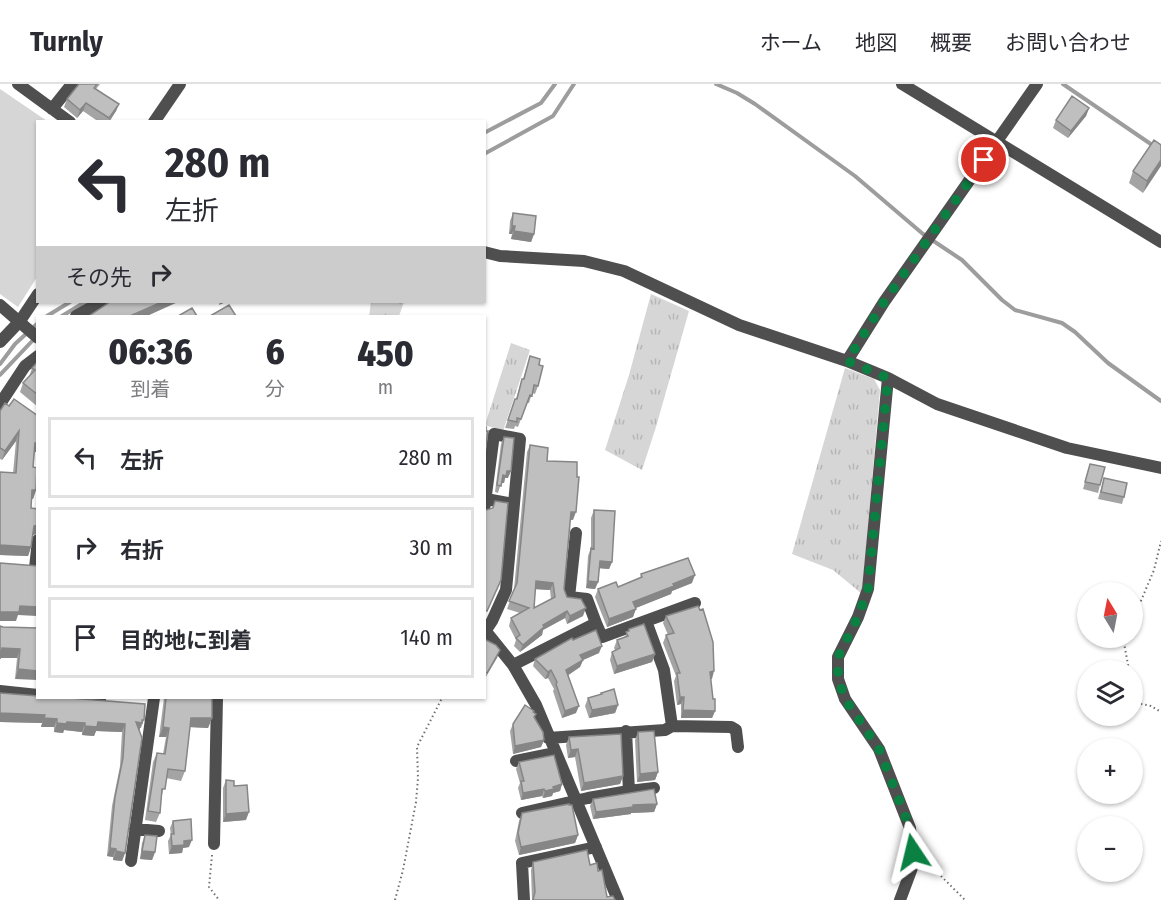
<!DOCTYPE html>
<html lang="ja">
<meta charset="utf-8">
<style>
:root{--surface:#fff;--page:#f7f7f7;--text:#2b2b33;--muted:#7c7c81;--line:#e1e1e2}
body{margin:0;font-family:"Fira Sans Condensed","Noto Sans JP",sans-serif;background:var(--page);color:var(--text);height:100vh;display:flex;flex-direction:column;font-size:22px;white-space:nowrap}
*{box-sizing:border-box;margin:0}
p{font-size:20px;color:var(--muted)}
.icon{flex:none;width:33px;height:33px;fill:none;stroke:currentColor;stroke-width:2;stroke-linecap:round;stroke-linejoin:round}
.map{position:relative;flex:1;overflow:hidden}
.panel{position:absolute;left:36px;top:231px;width:450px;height:384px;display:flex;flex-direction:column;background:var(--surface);border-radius:0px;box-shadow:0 2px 4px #0004}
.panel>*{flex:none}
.hud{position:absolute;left:36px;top:36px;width:450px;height:183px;border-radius:0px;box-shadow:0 2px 4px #0004;background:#fff;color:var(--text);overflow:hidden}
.needle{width:39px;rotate:350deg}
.tools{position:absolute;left:1077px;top:498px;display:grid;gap:12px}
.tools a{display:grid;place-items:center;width:66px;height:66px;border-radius:50%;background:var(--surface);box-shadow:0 2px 4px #0004;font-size:30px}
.pin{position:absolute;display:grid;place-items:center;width:51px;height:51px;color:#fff;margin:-26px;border:3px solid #fff;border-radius:50%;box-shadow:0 2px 6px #0007}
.me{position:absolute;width:66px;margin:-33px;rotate:350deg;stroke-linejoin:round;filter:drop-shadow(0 0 4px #0008)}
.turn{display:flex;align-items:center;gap:21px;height:126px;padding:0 30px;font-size:27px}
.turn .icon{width:78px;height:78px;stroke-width:2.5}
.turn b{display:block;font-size:42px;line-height:51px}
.then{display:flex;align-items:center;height:57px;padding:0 30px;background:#0003;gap:12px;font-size:22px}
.eta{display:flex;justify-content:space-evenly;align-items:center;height:102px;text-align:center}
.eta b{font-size:36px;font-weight:800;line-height:42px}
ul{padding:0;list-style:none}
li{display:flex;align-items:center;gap:18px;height:81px;margin:0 12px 9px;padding:0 18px;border:3px solid var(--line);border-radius:0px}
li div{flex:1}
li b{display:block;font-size:22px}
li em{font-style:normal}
header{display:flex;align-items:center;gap:36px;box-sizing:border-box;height:84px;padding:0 30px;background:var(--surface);border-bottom:2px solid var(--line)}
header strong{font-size:28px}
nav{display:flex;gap:33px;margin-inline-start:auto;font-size:21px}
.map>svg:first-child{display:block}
.grass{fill:url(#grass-tufts)}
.pitch{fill:#d6d6d6}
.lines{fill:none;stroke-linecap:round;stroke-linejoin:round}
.stream{stroke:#9d9d9d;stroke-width:4}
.path{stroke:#717171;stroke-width:2;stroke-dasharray:1.5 3;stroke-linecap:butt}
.minor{stroke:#4f4f4f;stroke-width:12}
.tertiary{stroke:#4f4f4f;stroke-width:12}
.wall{fill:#a4a4a4;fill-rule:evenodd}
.shaded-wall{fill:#868686}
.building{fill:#bfbfbf;stroke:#868686;stroke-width:1.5;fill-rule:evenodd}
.route{stroke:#0b8043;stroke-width:10;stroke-dasharray:0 18}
</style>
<header>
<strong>Turnly</strong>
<nav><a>ホーム</a><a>地図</a><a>概要</a><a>お問い合わせ</a></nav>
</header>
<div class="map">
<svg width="1161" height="816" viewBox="0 0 1161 816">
<defs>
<pattern id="grass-tufts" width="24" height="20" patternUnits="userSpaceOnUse" patternTransform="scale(1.5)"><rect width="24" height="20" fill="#d6d6d6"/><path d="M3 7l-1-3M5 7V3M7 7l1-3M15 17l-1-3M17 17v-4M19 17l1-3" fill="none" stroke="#b6b6b6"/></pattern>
</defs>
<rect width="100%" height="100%" fill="#fff"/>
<path class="grass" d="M651,210L689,227L656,343L642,386L605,366L629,291Z
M371,218H404L399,232H369Z
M511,259L530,266L503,347L485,341Z
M845,284L874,295L880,306L862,510L833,486L792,470Z"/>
<path class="pitch" d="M0,5L47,37L38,38L37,193L18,223L0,210Z"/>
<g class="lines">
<path class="stream" d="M716,0L737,9L755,20L855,92L923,150L962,176L1002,216L1015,226L1062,239L1075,248L1108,279L1161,317
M1063,0L1161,67
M484,49L541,19L555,0
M484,70L553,32L574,0
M47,232L70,218
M62,232L85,218
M0,280L15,260L38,239
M0,291L35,254"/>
<path class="path" d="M1132,538L1154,486L1161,457
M1126,554L1124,559L1129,586
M1132,603L1135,618
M1132,618L1151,622L1161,628
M212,771L209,803L219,816
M925,776L965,816
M395,816L403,786L416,718L418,694L417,663L442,614"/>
<path class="minor" d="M18,0L70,38
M52,25L72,0
M484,168L500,172L584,177L624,187L739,241L847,277L888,294L937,320L1067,364L1161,384
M0,221L38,254
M76,232L101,218
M847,277L884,218L1037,0
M888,294L868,505L858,533L838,573V595L845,615L879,665L910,744L913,768L912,784L900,816
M0,320L25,282L38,272
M486,415L514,420
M484,426L494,350L520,355L506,506L492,537L486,546
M35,484L38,456
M646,537L664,586L672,642
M596,539L602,553L695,519
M484,545L513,581L536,621L618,816
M513,581L596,539L587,515L569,513L576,449
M0,607L38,611
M69,614L100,616
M548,654L665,646L672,642L731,643L736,646L738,663
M516,677L555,669
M629,707L654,704
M522,729L588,714L629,707L626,647
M135,745L159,747
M214,760L217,614
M131,777L154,614
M524,816L522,779L596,763"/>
<path class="tertiary" d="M902,0L1161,158
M154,38L180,0
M0,258L20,237L38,210"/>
</g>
<path class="wall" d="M79,0H100L96,5L119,20L116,27L109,38H99L83,27L77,34L64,23L67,15Z
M1089,24L1086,32L1068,54L1053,44L1056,36Z
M1161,61L1143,109L1129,99L1133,87Z
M513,129L534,150L531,158L511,155L512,150H509L510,137Z
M530,272L539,281L538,302L535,310L532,309L529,319H527L518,343L515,342L514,345L505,344L515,315H516L522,295H523Z
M38,277V323L20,308L23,299L29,293L32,284Z
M5,319L34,368L33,383L36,406L33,415H31V424L38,425V449L33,451L31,463L28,472L0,471V388L13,389L16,357L2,376L0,375V327Z
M504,353L508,394H505L504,399H501L498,409L495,408L501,360Z
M530,361L547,377L573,436H570L564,505L567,513L583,532L567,540L565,534L543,546L542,551L520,568L514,562L516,556L509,542L511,534L520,529L507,525L514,505L527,368ZM535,505L550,506L551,515L534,524Z
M1090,380L1100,401L1098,409L1083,405Z
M1104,394L1124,413L1122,420L1098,415Z
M594,426L612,478L609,485L599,484L598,498L595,505L586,504L588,472L591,464V434Z
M641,490L692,499L672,507L671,510L635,524L633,533L607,543L595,513L598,505L618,503L640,494Z
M666,532L712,595H710L715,627L712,634H681V620L677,621L674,597L676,592L663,559L666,551H668L663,539Z
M3,543L38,544L15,595L17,574Z
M629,545L655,570L652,578L614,590L610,576L612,568L615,566L614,564L617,556L624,554Z
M573,556L599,569L583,576L580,583L568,591L576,629L562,634L553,607L554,605L548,594L545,595L533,582L535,575Z
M0,609L144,636L141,644H140L139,647L125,769L122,777L113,776V773L107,772L112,722L120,682L122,648L96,647L94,652L82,651V648L64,646L63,649L54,648V643H41L42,639L0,638Z
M601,609L618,621L615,629L589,634L585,622L588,614L601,610Z
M164,614H212V634L208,644L190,643L185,687L181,697L166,694L161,715L160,729L156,738L145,736L153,678L157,669L163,670L166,653H159Z
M534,629L536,630L534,633L544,656L541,663L513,670L510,647L513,640Z
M638,648L658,688L655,696L637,698L635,656Z
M569,653L623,692L620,700L581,707L575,673L568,674L566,661Z
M519,678L562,700L560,707L553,709L552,712L543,714L542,712L521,716L518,704L520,699L516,685Z
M226,696L234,702L246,736L223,738V704Z
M593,715L657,720L654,728L631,729V730L593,735L590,722Z
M522,729L578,751L575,759L519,771L515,757L519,737Z
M173,737L189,763L183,764L182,769L169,770L168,757L171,751L170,744Z
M145,751L155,768L152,776L140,775L142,759Z
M533,778L590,781L598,787L607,813L615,816H532L531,786Z"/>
<path class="shaded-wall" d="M86,19L83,27L77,34L80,26Z
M119,20L116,27L109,38H108Z
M1089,24L1086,32L1068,54L1071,47Z
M1161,76V82L1143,109L1147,97Z
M512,142H515L512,150H509Z
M514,147L534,150L531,158L511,155Z
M162,218H178L147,232H130Z
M220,218H226L219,221Z
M19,347L16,357L2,376L5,367Z
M35,359H38V368H32Z
M507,387H511L508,394H505L504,399H500L503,391Z
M32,406H36L33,415H28Z
M571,428H576L573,436L568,435Z
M38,441V449L31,452L34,442Z
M0,461L31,463L28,472L0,471Z
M600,477L612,478L609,485L597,484Z
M695,491L692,499L672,507L671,510L631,526L633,518Z
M536,497L553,499L550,506L533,505Z
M588,497L598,498L595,505L586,504Z
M20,522L38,523L37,532L18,531L16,537H0V528Z
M586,524L583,532L567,540L570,532Z
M636,525L633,533L607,543L609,535Z
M567,527L565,534L543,546L542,551L520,568L523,561L543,541Z
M602,562L599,569L583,576L580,583L564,594L566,586L580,571Z
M2,564L20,565L17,574H0Z
M500,566L497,574L484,596L487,589Z
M655,570L652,578L614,590L617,582Z
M18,585L38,587V596L15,595Z
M551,586L548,594L545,595L548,588Z
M714,587L712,595H707L710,588Z
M680,613H684L681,620L677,621Z
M618,621L615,629L589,634L592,626Z
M579,622L576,629L562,634L565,627Z
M683,626L715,627L712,634H681Z
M0,629L45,631L42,639L0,638Z
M44,634L57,635L54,643H41Z
M191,634H212L208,644L188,643Z
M67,638L85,639L82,648L64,646L63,649L54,648L57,639Z
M98,638L125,640L122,648L96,647L94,652L82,651L85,642Z
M136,638L142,639L139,647Z
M163,643L169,644L166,653H159Z
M544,656L541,663L513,670L515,662Z
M578,665L575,673L568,674L571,666Z
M658,688L655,696L637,698L640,690Z
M623,692L620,700L581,707L584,699Z
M562,700L560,707L553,709L552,712L543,714L545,707Z
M544,705L542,712L521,716L523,709Z
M657,720L654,728L631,729V730L593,735L596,728L633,721Z
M249,728L246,736L223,738L226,730Z
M578,751L575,759L519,771L521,763Z
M192,756L189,763L183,764L182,769L169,770L172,762L184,757Z
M110,764L116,765L113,773L107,772Z
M116,767L125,769L122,777L113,776Z
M142,767L155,768L152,776L140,775Z"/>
<path class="building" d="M79,0H97L94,4L119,20L109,34L86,19L80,26L67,15Z
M1072,12L1089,24L1071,47L1056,36Z
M1154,56L1161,61V76L1147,97L1133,87Z
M513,129L536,132L534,150L514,147L515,142H512Z
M110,218H162L130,232H89Z
M229,221L236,232H210Z
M192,224L197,232H178Z
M530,272L540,275L539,281L543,282L538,302L534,301L532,312L530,311L521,335L517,334V338L508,336L515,315H517L522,295H524Z
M38,277V311L23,299L35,286L32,284Z
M14,315L38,332V359H35L33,383L37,384L36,406H32L31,424L38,425V441L34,442L31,463L0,461V388L16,389L19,347L5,367L0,364V327L5,319L9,322Z
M484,343H486V347H488L484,377Z
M504,353L514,354L511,387H507L506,392L503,391L501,402L497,401Z
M530,361L548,364L547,377L577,378V393H579L576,428H571L564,505L567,513L581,515L586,524L570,532L567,527L543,541L544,543L523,561L516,554L520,551L511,534L529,524L509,517L517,499ZM536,497L553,499L555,513L534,524Z
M1090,380L1105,383L1100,401L1085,398Z
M1104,394L1127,399L1124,413L1101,408Z
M495,417L508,419L501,496L487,527L484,526V425L486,426L493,424Z
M594,426L615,427L612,478L600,477L598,498L588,497L591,464L594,465Z
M688,474L695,491L673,500L674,502L633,518L636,525L609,535L598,505L616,498L618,503L642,493L641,490Z
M0,479L38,482V523L20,522L19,528H0Z
M698,522L700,526L703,525L713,558L714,587L710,588L713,615H715V627L683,626L684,613H680L677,589H680L666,551L674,549L666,532Z
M644,540L655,570L617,582L612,568L620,564L617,556L628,552L626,548L629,547V545Z
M0,542L3,543L38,544V587L18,585L20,565L2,564L0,575Z
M596,546L602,562L580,571L583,576L566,586L579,622L565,627L556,600L557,598L551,586L548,588L535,575L572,554L573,556Z
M484,555L496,561L500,566L487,589L484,587Z
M614,605L618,621L592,626L588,614L602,610L601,609Z
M0,609L38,612V614H70L145,620L144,636H142V639L136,638L142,654L125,769L116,767V765L110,764L115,713L123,674L125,640L98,638L97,643L85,642V639L67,638L66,640L57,639V635L44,634L45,631L0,629Z
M166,614H212V634H191L185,687L168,685L165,705H162L160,729L148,727L157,669L165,670L169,644L163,643Z
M525,621L534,627L533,628L536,630L534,633L543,648L544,656L515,662L513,640Z
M654,647L658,688L640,690L638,648Z
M621,650L623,692L584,699L578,665L571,666L569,653Z
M554,671L562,700L553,703L554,705L545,707L544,705L523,709L521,697H524L519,678Z
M226,696L234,697V702L247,701L249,728L226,730Z
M654,705L657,720L633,721V723L596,728L593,715Z
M569,720V721H572L578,751L521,763L518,749L522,729Z
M191,735L192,756L184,757V761L172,762L171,750H174L173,737Z
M145,751L157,752L155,768L142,767Z
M587,766L590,781L597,779L598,787L602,786L607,813L613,812L615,816H533L535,808L533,778Z"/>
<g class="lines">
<path class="route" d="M913,768L910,744L879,665L845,615L838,595V573L858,533L868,505L888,294L847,277L884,218L984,76"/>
</g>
</svg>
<div class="tools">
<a><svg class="needle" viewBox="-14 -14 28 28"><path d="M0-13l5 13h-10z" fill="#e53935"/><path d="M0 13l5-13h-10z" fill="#7c7c81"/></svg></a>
<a><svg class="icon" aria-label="layers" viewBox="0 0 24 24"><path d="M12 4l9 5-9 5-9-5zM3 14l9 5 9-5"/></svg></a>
<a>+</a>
<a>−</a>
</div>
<div class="pin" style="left:984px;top:76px;background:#d93025"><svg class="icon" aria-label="arrive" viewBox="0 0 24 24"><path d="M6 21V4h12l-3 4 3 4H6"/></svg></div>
<svg class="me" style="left:913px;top:768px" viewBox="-20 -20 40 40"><path d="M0-17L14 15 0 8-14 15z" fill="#0b8043" stroke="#fff" stroke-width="4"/></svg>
<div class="hud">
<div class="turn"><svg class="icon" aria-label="left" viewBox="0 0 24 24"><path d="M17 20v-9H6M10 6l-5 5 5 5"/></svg><div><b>280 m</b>左折</div></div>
<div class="then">その先<svg class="icon" aria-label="right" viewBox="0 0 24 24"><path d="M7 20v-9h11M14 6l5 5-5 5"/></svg></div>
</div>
<section class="panel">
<div class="eta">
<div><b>06:36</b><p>到着</p></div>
<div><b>6</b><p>分</p></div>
<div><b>450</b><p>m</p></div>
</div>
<ul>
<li><svg class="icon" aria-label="left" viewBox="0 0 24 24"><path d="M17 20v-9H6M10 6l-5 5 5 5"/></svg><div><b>左折</b></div><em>280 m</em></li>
<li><svg class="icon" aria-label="right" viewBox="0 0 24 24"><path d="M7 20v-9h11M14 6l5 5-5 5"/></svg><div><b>右折</b></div><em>30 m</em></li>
<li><svg class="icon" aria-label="arrive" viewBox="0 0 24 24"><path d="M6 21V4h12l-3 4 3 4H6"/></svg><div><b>目的地に到着</b></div><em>140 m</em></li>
</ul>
</section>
</div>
